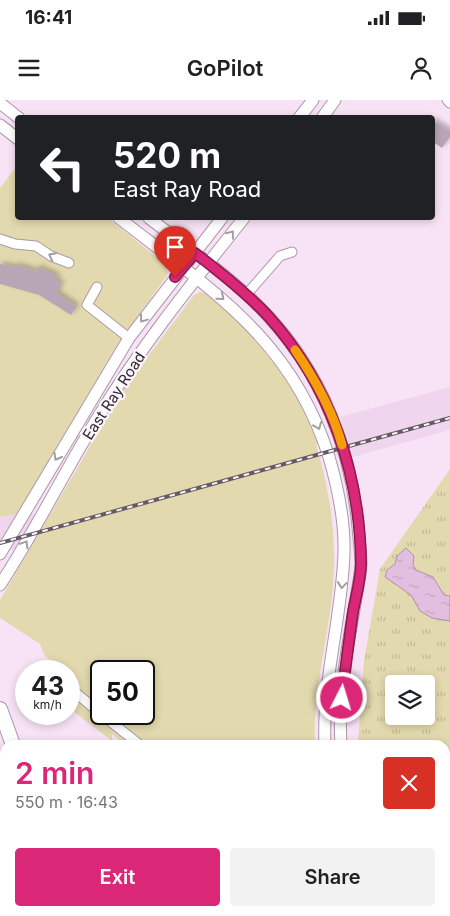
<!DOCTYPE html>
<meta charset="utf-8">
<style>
:root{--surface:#fff;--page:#f2f2f2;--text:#202124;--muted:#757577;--accent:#db2777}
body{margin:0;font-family:Inter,sans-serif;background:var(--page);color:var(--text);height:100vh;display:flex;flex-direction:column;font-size:19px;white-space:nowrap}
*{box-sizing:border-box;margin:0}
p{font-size:16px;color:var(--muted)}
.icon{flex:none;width:28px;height:28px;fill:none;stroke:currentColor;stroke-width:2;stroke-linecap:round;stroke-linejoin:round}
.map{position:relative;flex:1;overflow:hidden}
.details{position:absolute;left:0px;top:640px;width:450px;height:176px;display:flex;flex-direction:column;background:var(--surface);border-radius:15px 15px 0 0;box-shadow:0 2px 8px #0003}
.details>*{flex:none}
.top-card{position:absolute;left:15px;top:15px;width:420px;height:105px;border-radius:5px;box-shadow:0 2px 8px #0003;background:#202124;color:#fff;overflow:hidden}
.fabs{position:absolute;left:385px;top:575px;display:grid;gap:10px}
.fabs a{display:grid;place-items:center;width:50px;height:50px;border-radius:5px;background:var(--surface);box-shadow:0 2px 8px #0003;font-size:25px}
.speed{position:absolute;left:15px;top:560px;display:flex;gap:10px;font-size:25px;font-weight:700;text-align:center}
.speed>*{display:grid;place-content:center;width:65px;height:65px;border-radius:50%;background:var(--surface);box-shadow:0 2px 8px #0003;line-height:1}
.speed small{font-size:12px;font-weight:400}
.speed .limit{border:2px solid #111;border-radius:8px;background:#fff;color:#111}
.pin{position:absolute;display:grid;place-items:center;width:42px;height:42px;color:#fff;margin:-51px -21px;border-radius:50% 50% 50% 0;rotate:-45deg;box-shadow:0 0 5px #0007}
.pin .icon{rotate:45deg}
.me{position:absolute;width:55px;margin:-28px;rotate:5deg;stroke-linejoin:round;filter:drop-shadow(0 0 4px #0008)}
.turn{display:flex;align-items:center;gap:18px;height:105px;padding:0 15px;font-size:22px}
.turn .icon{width:65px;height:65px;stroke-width:2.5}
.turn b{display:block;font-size:35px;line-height:42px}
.round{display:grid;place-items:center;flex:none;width:52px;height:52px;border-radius:5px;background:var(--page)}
.summary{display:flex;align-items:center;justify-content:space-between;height:85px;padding:0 15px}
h1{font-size:30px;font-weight:600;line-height:38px;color:var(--accent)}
.action{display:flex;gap:10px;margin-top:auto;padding:10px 15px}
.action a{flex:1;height:58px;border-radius:5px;background:var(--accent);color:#fff;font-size:20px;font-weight:600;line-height:58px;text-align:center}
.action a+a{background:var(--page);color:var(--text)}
.status{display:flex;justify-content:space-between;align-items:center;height:35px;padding:0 25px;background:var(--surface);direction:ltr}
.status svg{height:14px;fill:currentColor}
header{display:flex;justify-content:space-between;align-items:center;height:65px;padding:0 15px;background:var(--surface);font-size:22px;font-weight:600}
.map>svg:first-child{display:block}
.built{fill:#efd5ed}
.grass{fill:#e3d9ae;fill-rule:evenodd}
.park{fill:url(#park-tufts);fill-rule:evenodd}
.water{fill:url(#water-ripples);stroke:#ad92ab}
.building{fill:#b8a5b6;filter:url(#shadow)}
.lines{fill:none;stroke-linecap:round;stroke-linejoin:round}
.minor-casing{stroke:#ab98a9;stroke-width:11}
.major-casing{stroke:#ab98a9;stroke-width:13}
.highway-casing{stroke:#ab98a9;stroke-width:16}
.minor{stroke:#fff;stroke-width:9}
.major{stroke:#fff;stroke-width:11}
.highway{stroke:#fff;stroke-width:14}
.rail-casing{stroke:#665b65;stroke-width:4}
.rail{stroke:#fdf5fc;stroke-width:2;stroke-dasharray:5.5;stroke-linecap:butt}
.oneway{stroke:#a29ea1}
.route-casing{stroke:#8e194d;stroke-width:12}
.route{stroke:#db2777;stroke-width:9}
.slow{stroke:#f59e0b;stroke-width:9}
.labels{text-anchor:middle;stroke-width:4.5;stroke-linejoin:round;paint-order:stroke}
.street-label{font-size:15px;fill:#30282f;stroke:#fdf5fc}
</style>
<div class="status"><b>16:41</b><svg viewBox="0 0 49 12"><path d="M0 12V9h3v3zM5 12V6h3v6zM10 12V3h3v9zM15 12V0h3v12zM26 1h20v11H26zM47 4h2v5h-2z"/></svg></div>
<header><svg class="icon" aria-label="menu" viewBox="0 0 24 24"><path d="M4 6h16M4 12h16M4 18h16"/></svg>GoPilot<svg class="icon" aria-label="person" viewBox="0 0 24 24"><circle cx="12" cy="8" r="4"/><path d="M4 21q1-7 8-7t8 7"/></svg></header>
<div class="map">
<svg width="450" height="816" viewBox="0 0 450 816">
<defs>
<pattern id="park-tufts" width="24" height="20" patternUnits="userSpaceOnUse" patternTransform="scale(1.25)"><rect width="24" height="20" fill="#e3d9ae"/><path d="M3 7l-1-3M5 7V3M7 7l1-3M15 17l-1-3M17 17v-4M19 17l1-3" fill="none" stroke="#c3ba96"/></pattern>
<pattern id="water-ripples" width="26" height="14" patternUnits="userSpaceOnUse" patternTransform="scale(1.25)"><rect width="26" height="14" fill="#e2bfe0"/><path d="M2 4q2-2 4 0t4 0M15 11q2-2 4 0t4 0" fill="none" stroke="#c2a4c0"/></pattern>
<filter id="shadow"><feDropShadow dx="2.5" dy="-2.5" stdDeviation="2.5" flood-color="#0004"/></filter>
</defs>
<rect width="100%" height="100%" fill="#f7e3f5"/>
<path class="built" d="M450,287V330L352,357L349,350L320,358L322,368L0,453V417L17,414H48L316,345L318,352L347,343L340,317Z"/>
<path class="grass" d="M17,66L18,118H108L165,164L168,174L117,245L17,414L0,417V88Z
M200,192L209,194C255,236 298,283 319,344L316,345C328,385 335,424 334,466C333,526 312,584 315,645H126L112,634V641L69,608V571H49L54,563L45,556L40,544L0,518V500L123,290L194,195ZM101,571H144V614H101Z
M450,734V816H407L404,811H445V740Z"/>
<path class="park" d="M450,369V734L445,740V645H359L358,641L364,561L380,469ZM394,584H426V616H394Z"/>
<path class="water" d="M406,448L414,456L413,465L416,470L433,477L444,495L450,496V521L432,518L420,511L411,495L385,477L387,470L395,464L397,456Z"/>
<path class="building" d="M432,20L450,31V37L442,48L432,41Z
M0,164L15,167L17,165L36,171L38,167L58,176L56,181L62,183L57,193L77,206L71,215L39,195L0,184Z
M200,811H205L211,816H197Z
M275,811H289L285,816H274Z
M293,811H300L304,814L289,816Z"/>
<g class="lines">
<g class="minor-casing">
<path id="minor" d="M447,0L450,3
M0,139L15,144L36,146L51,156L69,163
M97,187L87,205L129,238
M246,195L280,156L292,152
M69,587L101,614
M101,614L140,645
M246,811L252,816
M348,811L353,816
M179,816L183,811"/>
</g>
<g class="major-casing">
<path id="major" d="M0,3L19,18
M299,18L313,0
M322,18L335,0
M0,25L18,39
M119,118C211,190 292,239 329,357C338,388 345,421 344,453C342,518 322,580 325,645
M149,118C189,149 233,178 268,216C322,274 351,349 358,427C359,440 361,453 361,465C360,480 356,495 354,510C346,554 338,600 341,645
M0,454L129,238L222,118
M0,485C36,430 65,370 100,314C142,245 194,181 244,118
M377,811L380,816
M394,811L397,816"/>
</g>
<g class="highway-casing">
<path id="highway" d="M0,609L13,645
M0,685L5,702
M33,811L34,816
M58,811L59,816"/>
</g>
<use href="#minor" class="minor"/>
<use href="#major" class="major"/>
<use href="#highway" class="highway"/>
<g class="rail-casing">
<path id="rail" d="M0,443L450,318"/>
</g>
<use href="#rail" class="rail"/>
</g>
<defs><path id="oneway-chevron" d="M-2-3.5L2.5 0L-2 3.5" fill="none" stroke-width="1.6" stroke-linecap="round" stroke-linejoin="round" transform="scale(1.25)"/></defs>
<g class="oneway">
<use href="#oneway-chevron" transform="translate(231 134) rotate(-52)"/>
<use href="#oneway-chevron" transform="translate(52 156) rotate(-153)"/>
<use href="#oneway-chevron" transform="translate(221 197) rotate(40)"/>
<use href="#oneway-chevron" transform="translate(143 219) rotate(127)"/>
<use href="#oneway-chevron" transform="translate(318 326) rotate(68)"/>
<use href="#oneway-chevron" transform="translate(57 357) rotate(120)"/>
<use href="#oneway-chevron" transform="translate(25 444) rotate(-59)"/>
<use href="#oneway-chevron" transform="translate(342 485) rotate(95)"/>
</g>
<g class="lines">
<g class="route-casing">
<path id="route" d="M175,177L195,153C220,172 247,193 269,217C330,285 360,373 361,463C361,479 356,496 353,512C349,541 345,569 342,598"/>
</g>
<use href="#route" class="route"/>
<path class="slow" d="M295,250C315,279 333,311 342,345"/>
</g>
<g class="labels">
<g class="street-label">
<text transform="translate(114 296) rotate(-57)" y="5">East Ray Road</text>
</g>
</g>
</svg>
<div class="fabs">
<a><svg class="icon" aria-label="layers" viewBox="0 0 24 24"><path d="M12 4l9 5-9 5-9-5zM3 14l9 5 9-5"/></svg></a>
</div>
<div class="speed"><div>43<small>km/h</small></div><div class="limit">50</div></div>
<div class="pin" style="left:175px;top:177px;background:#d93025"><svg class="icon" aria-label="arrive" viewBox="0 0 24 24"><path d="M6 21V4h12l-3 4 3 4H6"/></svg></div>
<svg class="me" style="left:342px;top:598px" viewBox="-20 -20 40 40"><circle r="17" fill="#db2777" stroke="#fff" stroke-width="3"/><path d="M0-11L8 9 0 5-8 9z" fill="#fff"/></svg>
<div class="top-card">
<div class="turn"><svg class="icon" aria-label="left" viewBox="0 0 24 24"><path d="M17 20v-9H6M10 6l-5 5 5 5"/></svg><div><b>520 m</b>East Ray Road</div></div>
</div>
<section class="details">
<div class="summary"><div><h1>2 min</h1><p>550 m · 16:43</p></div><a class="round" style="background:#d93025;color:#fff"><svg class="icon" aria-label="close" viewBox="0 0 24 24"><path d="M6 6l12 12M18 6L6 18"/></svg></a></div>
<div class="action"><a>Exit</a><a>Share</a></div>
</section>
</div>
